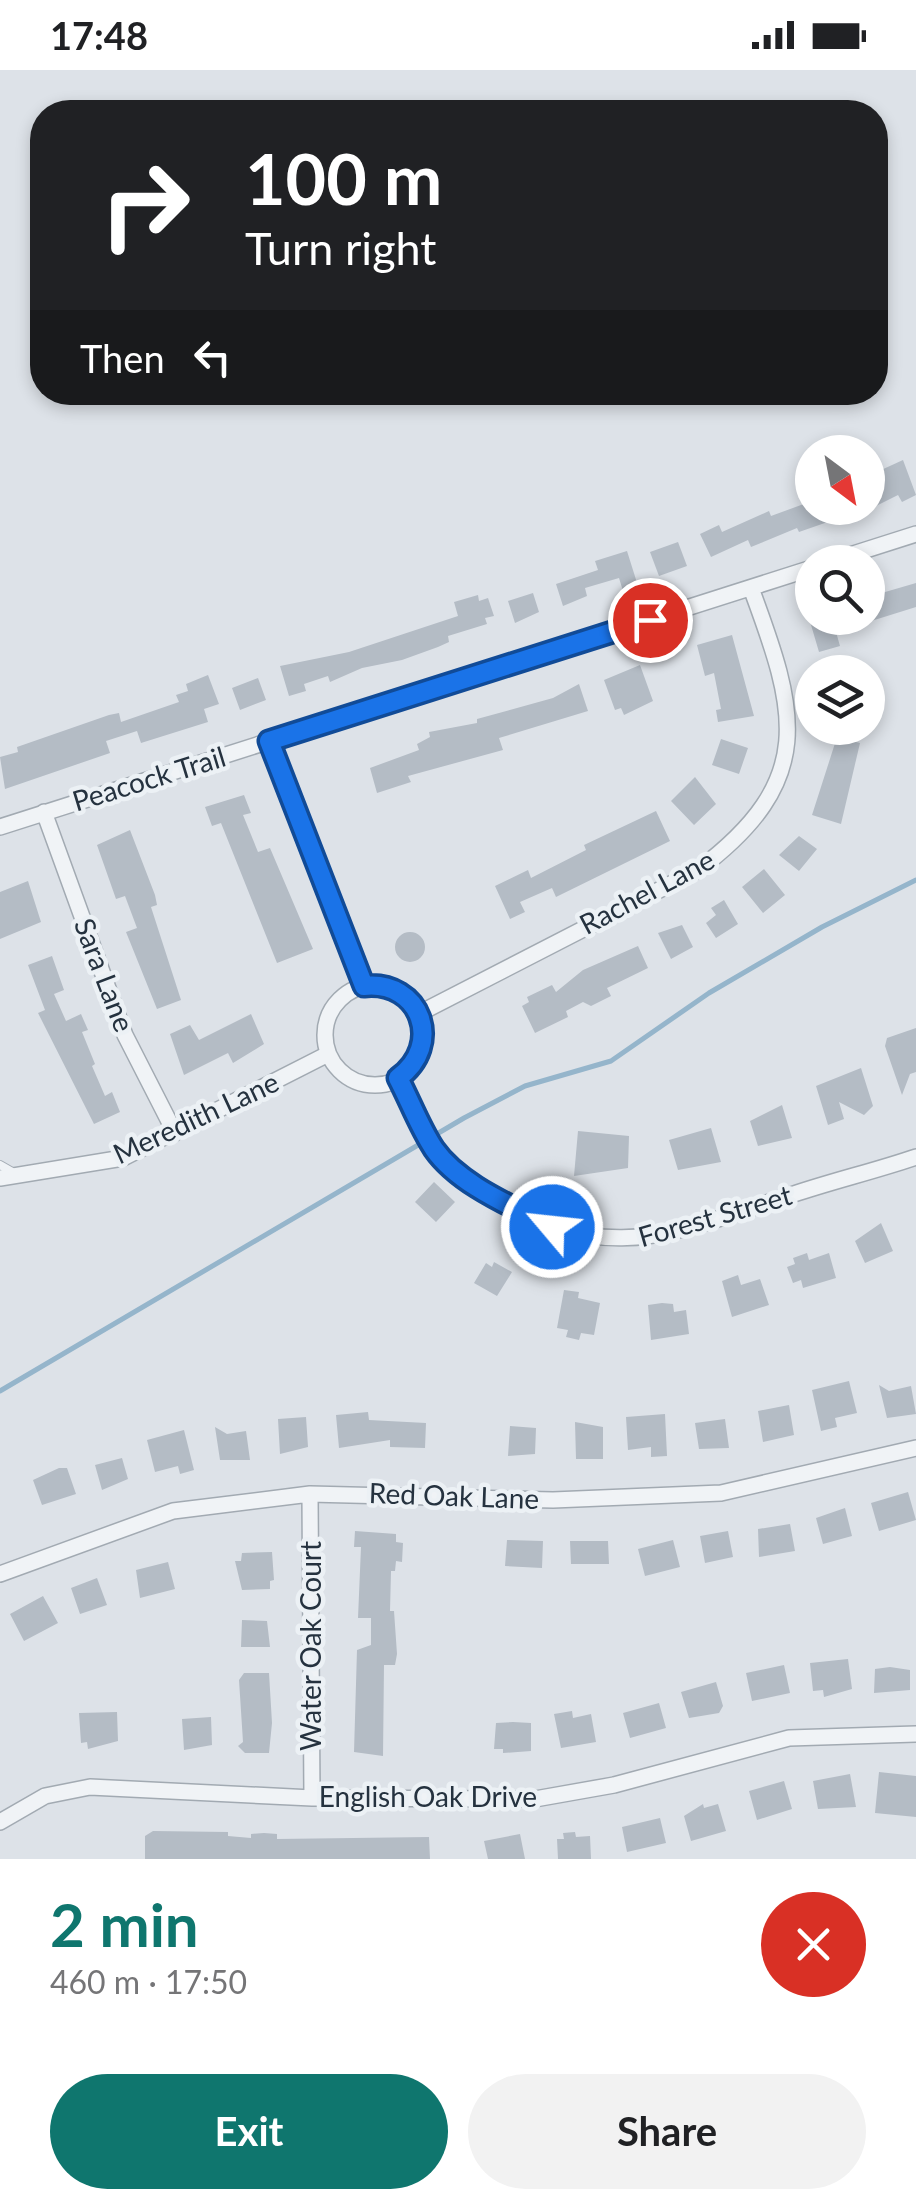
<!DOCTYPE html>
<meta charset="utf-8">
<style>
:root{--surface:#fff;--page:#f2f2f2;--text:#202124;--muted:#757577;--accent:#0f766e}
body{margin:0;font-family:Lato,sans-serif;background:var(--page);color:var(--text);height:100vh;display:flex;flex-direction:column;font-size:38px;white-space:nowrap}
*{box-sizing:border-box;margin:0}
p{font-size:32px;color:var(--muted)}
.icon{flex:none;width:55px;height:55px;fill:none;stroke:currentColor;stroke-width:2;stroke-linecap:round;stroke-linejoin:round}
.map{position:relative;height:1789px;overflow:hidden}
.side{display:flex;flex-direction:column;background:var(--surface);flex:1}
.side>*{flex:none}
.banner{position:absolute;left:30px;top:30px;width:858px;height:305px;border-radius:40px;box-shadow:0 5px 15px #0003;background:#202124;color:#fff;overflow:hidden}
.needle{width:65px;rotate:148deg}
.tools{position:absolute;left:795px;top:365px;display:grid;gap:20px}
.tools a{display:grid;place-items:center;width:90px;height:90px;border-radius:50%;background:var(--surface);box-shadow:0 5px 15px #0003;font-size:50px}
.pin{position:absolute;display:grid;place-items:center;width:85px;height:85px;color:#fff;margin:-42px;border:5px solid #fff;border-radius:50%;box-shadow:0 2px 10px #0007}
.me{position:absolute;width:110px;margin:-55px;rotate:298deg;stroke-linejoin:round;filter:drop-shadow(0 0 8px #0008)}
.turn{display:flex;align-items:center;gap:35px;height:210px;padding:0 50px;font-size:45px}
.turn .icon{width:130px;height:130px;stroke-width:2.5}
.turn b{display:block;font-size:70px;line-height:85px}
.then{display:flex;align-items:center;height:95px;padding:0 50px;background:#0003;gap:20px;font-size:38px}
.round{display:grid;place-items:center;flex:none;width:105px;height:105px;border-radius:52px;background:var(--page)}
.summary{display:flex;align-items:center;justify-content:space-between;height:170px;padding:0 50px}
h1{font-size:60px;font-weight:700;line-height:75px;color:var(--accent)}
.button{display:flex;gap:20px;margin-top:auto;padding:20px 50px}
.button a{flex:1;height:115px;border-radius:60px;background:var(--accent);color:#fff;font-size:40px;font-weight:700;line-height:115px;text-align:center}
.button a+a{background:var(--page);color:var(--text)}
.status{display:flex;justify-content:space-between;align-items:center;height:70px;padding:0 50px;background:var(--surface);direction:ltr}
.status svg{height:28px;fill:currentColor}
.map>svg:first-child{display:block}
.lines{fill:none;stroke-linecap:round;stroke-linejoin:round}
.stream{stroke:#95b5cb;stroke-width:5}
.building{fill:#b4bcc5}
.lane-casing{stroke:#a2aab2;stroke-width:10}
.street-casing{stroke:#a2aab2;stroke-width:18}
.lane{stroke:#f0f3f6;stroke-width:8}
.street{stroke:#f0f3f6;stroke-width:15}
.route-casing{stroke:#114b97;stroke-width:25}
.route{stroke:#1a73e8;stroke-width:18}
.labels{text-anchor:middle;stroke-width:9;stroke-linejoin:round;paint-order:stroke}
.street-label{font-size:28px;fill:#25323f;stroke:#ecf1f5}
</style>
<div class="status"><b>17:48</b><svg viewBox="0 0 49 12"><path d="M0 12V9h3v3zM5 12V6h3v6zM10 12V3h3v9zM15 12V0h3v12zM26 1h20v11H26zM47 4h2v5h-2z"/></svg></div>
<div class="map">
<svg width="916" height="1789" viewBox="0 0 916 1789">
<rect width="100%" height="100%" fill="#dde2e8"/>
<g class="lines">
<path class="stream" d="M0,1321L464,1048L525,1016L611,991L709,923L822,857L916,810"/>
</g>
<path class="building" d="M903,390L916,425L902,432L898,425L868,440V406Z
M812,431V438L862,440L799,462L797,458L751,477L748,470L711,487L700,464L719,455L722,462L769,441L771,446Z
M678,472L687,496L659,506L650,482Z
M627,481L638,516L623,521L619,508L585,518L587,526L563,536L556,514L598,500L595,491Z
M916,513V537L868,552V527Z
M533,523L539,542L515,553L508,531Z
M478,525L479,531L488,528L494,546L485,548L487,554L448,566L449,572L438,577L402,590L362,598L330,612L328,606L304,614L306,621L289,626L280,596L349,582L458,546L454,532Z
M809,548H832L840,576L819,582Z
M732,565L754,646L718,652L716,640L721,639L714,603L705,606L697,575Z
M640,595L653,631L624,645L621,638L615,640L604,610Z
M208,605L219,634L204,639L208,652L141,673L137,661L106,671L110,683L5,719L0,687L18,682L17,677L109,645L119,643L121,652L179,632L176,625L188,621L186,614Z
M258,608L266,630L240,640L232,618Z
M579,614L588,641L499,668L503,680L408,706L411,712L377,723L370,698L419,680L417,674L430,667L429,662L477,653V649L553,628Z
M837,667L860,673L841,754L812,745Z
M721,669L748,678L739,704L712,695Z
M695,707L716,734L694,755L671,731Z
M244,725L251,743L243,745L258,782L270,778L313,879L277,893L221,753L212,756L205,737Z
M656,741L670,771L556,827L552,818L520,832L525,842L510,849L495,816L528,800L531,808L586,780L584,775Z
M130,760L155,825L157,835L151,837L181,930L157,939L126,862L137,858L125,826L116,829L97,775Z
M799,766L817,779L799,801L779,785Z
M764,799L785,825L763,843L742,817Z
M28,811L41,852L0,869V822Z
M724,830L738,854L716,868L706,853L716,845L711,838Z
M682,855L693,877L671,889L658,863Z
M395 877a15 15 0 1 1 30 0a15 15 0 1 1-30 0Z
M638,876L648,898L607,918L611,926L591,936L583,932L566,941L568,947L535,963L522,936L529,932L527,927L552,915L556,922L583,900Z
M52,886L64,920L54,924L66,951L81,944L88,960L82,962L95,994L92,996L105,1026L112,1022L120,1042L94,1054L38,943L45,940L28,895Z
M251,944L264,974L233,993L228,983L184,1005L170,964L190,955L199,970Z
M916,958V1002L910,1004L902,1025L885,976L887,968Z
M861,998L873,1036L864,1045L839,1032L844,1049L828,1055L816,1016Z
M782,1035L792,1068L758,1076L750,1051Z
M711,1058L721,1092L678,1100L669,1070Z
M578,1061L629,1066L628,1098L574,1106Z
M434,1112L455,1132L436,1152L415,1132Z
M881,1153L893,1181L865,1193L855,1171Z
M807,1183L809,1190L829,1183L836,1208L803,1218L801,1210L793,1213L787,1197L795,1194L793,1188Z
M494,1192L512,1202L497,1226L474,1213L486,1193L492,1197Z
M738,1205L741,1215L760,1209L769,1235L732,1247L722,1211Z
M564,1220L579,1222L578,1228L600,1233L594,1265L581,1263L579,1270L566,1267L568,1260L557,1258Z
M662,1233L673,1234L674,1242L686,1240L689,1264L651,1270L648,1235Z
M849,1311L857,1343L835,1348L837,1357L821,1361L812,1320Z
M879,1315L889,1321L911,1316L916,1344L887,1348Z
M789,1335L794,1365L763,1372L758,1341Z
M368,1342L369,1350L426,1353L425,1378L390,1377V1370L339,1378L336,1345Z
M665,1344L667,1386L651,1387V1377L628,1380L626,1347Z
M306,1347L308,1377L280,1384L278,1349Z
M725,1349L729,1378L699,1379L695,1353Z
M575,1352L603,1357V1389H576Z
M510,1356L536,1358L535,1384L508,1386Z
M215,1357L227,1364L246,1361L250,1390H220Z
M184,1360L194,1400L180,1404L178,1396L155,1402L147,1370Z
M122,1388L128,1409L102,1420L95,1395Z
M59,1398H67L76,1424L42,1435L33,1410Z
M908,1422L916,1450L879,1461L871,1433Z
M845,1438L852,1466L823,1474L816,1448Z
M790,1454L795,1481L759,1487L758,1459Z
M355,1461L396,1464V1472L403,1473L402,1492L396,1491L395,1501H391L390,1541H394L397,1584L395,1595H384L383,1686L354,1682L357,1580L371,1575V1548H358L361,1477H354Z
M728,1461L733,1487L705,1493L700,1466Z
M507,1470L543,1471L542,1498L505,1496Z
M673,1470L680,1497L645,1506L638,1479Z
M570,1471H608L609,1494H571Z
M272,1482L274,1510L270,1511V1519L242,1520L235,1491H241L242,1483Z
M168,1492L175,1519L140,1528L136,1500Z
M97,1508L107,1535L80,1544L71,1518Z
M43,1526L58,1553L24,1571L10,1544Z
M242,1550L267,1551L270,1577H241Z
M848,1589L852,1619L824,1627L823,1620L813,1621L810,1593Z
M784,1595L790,1623L752,1631L746,1603Z
M890,1597L910,1600V1620L874,1623L875,1599Z
M244,1603H269L272,1653L269,1683H245L238,1676L243,1672L239,1610Z
M716,1612L723,1636L719,1643L689,1648L681,1622Z
M659,1633L666,1658L630,1668L623,1643Z
M572,1641L573,1648L591,1644L596,1672L561,1678L554,1644Z
M117,1642L118,1671L88,1679L87,1672L81,1673L79,1643Z
M211,1647L212,1675L184,1680L182,1649Z
M513,1652L531,1653V1681L503,1683V1679H494L496,1653Z
M879,1702L916,1706V1747L875,1743Z
M850,1704L856,1737L818,1739L813,1711Z
M784,1711L792,1739L757,1750L749,1721Z
M703,1734L704,1738L718,1734L726,1761L691,1771L684,1746Z
M660,1748L666,1773L627,1782L622,1757Z
M153,1761L228,1762V1766L251,1768V1764L264,1763L277,1764V1769L429,1767L430,1789H145V1766Z
M575,1762L576,1767L590,1766L591,1789H558L557,1769H564L563,1763Z
M520,1764L525,1789H488L484,1771Z"/>
<g class="lines">
<g class="lane-casing">
<path id="lane" d="M0,1095L14,1103"/>
</g>
<g class="street-casing">
<path id="street" d="M828,492L916,464
M269,671L364,916
M44,742L125,965L175,1063
M0,757L812,498
M325 965a50 50 0 1 1 100 0a50 50 0 1 1-100 0Z
M420,943L698,800C818,710 797,642 751,518
M399,1009C410,1031 419,1056 433,1077C445,1096 468,1108 486,1120C603,1200 669,1164 791,1125C832,1111 875,1101 916,1087
M0,1108L123,1088L328,984
M310,1424L312,1728
M0,1504L173,1441L310,1424L553,1430L721,1423L916,1378
M0,1752L45,1726L90,1717L312,1728L535,1729L614,1715L789,1668L916,1664"/>
</g>
<use href="#lane" class="lane"/>
<use href="#street" class="street"/>
</g>
<g class="lines">
<g class="route-casing">
<path id="route" d="M552,1157C514,1137 459,1115 434,1079C420,1058 410,1031 398,1008C444,975 421,910 364,916L269,671L650,550"/>
</g>
<use href="#route" class="route"/>
</g>
<g class="labels">
<g class="street-label">
<text transform="translate(149 709) rotate(-17)" y="10">Peacock Trail</text>
<text transform="translate(647 822) rotate(-28)" y="10">Rachel Lane</text>
<text transform="translate(104 905) rotate(69)" y="10">Sara Lane</text>
<text transform="translate(196 1048) rotate(-25)" y="10">Meredith Lane</text>
<text transform="translate(715 1146) rotate(-16)" y="10">Forest Street</text>
<text transform="translate(454 1426) rotate(2)" y="10">Red Oak Lane</text>
<text transform="translate(311 1576) rotate(-90)" y="10">Water Oak Court</text>
<text x="428" y="1737">English Oak Drive</text>
</g>
</g>
</svg>
<div class="tools">
<a><svg class="needle" viewBox="-14 -14 28 28"><path d="M0-13l5 13h-10z" fill="#e53935"/><path d="M0 13l5-13h-10z" fill="#757577"/></svg></a>
<a><svg class="icon" aria-label="search" viewBox="0 0 24 24"><circle cx="10" cy="10" r="6"/><path d="M15 15l6 6"/></svg></a>
<a><svg class="icon" aria-label="layers" viewBox="0 0 24 24"><path d="M12 4l9 5-9 5-9-5zM3 14l9 5 9-5"/></svg></a>
</div>
<div class="pin" style="left:650px;top:550px;background:#d93025"><svg class="icon" aria-label="arrive" viewBox="0 0 24 24"><path d="M6 21V4h12l-3 4 3 4H6"/></svg></div>
<svg class="me" style="left:552px;top:1157px" viewBox="-20 -20 40 40"><circle r="17" fill="#1a73e8" stroke="#fff" stroke-width="3"/><path d="M0-11L8 9 0 5-8 9z" fill="#fff"/></svg>
<div class="banner">
<div class="turn"><svg class="icon" aria-label="right" viewBox="0 0 24 24"><path d="M7 20v-9h11M14 6l5 5-5 5"/></svg><div><b>100 m</b>Turn right</div></div>
<div class="then">Then<svg class="icon" aria-label="left" viewBox="0 0 24 24"><path d="M17 20v-9H6M10 6l-5 5 5 5"/></svg></div>
</div>
</div>
<section class="side">
<div class="summary"><div><h1>2 min</h1><p>460 m · 17:50</p></div><a class="round" style="background:#d93025;color:#fff"><svg class="icon" aria-label="close" viewBox="0 0 24 24"><path d="M6 6l12 12M18 6L6 18"/></svg></a></div>
<div class="button"><a>Exit</a><a>Share</a></div>
</section>
